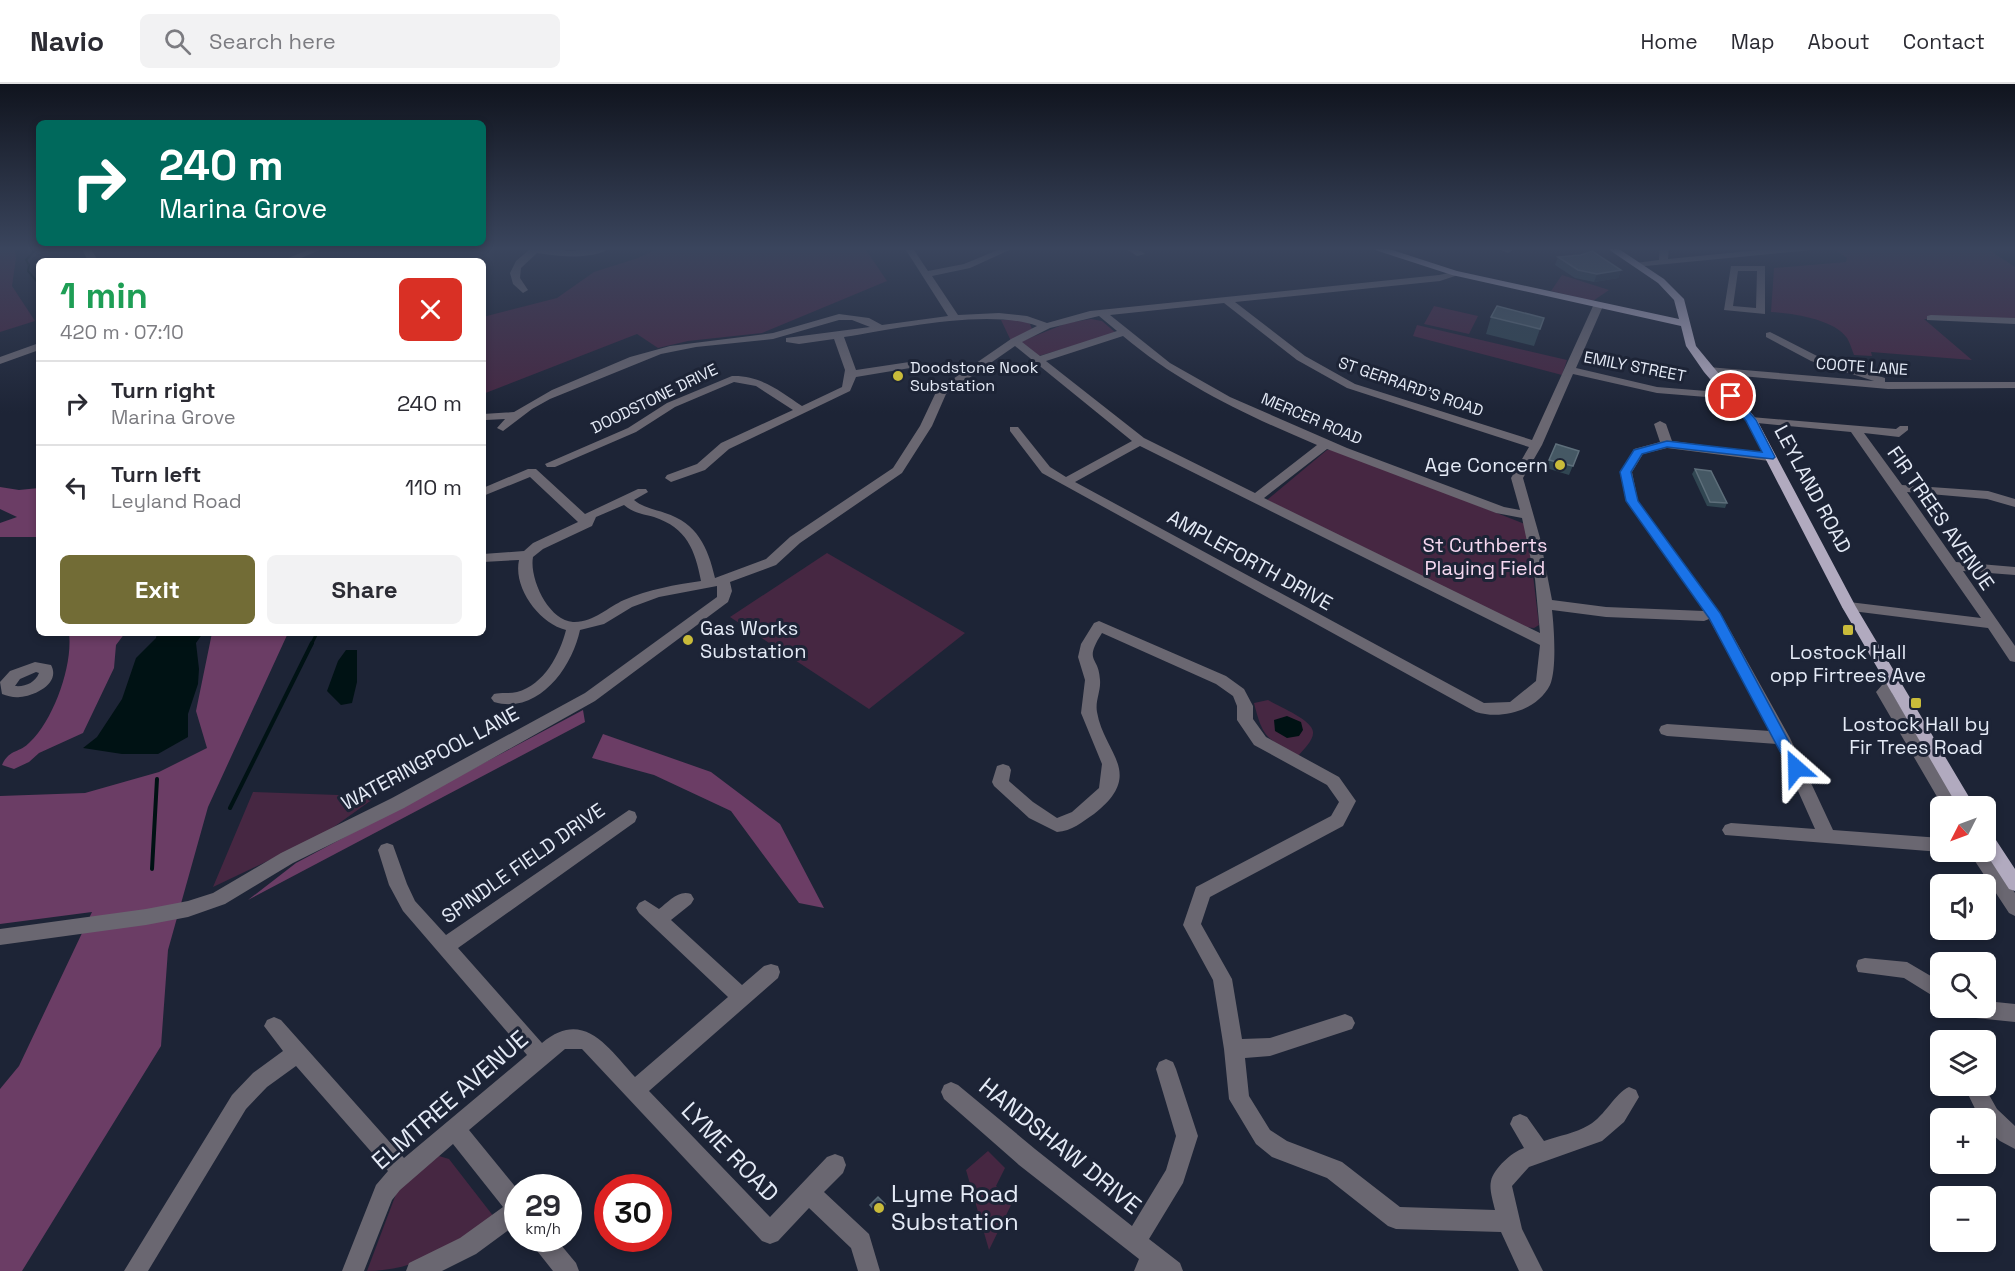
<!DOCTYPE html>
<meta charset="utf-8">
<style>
:root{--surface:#fff;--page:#f2f2f3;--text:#2b2b33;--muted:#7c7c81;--line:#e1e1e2;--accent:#726c36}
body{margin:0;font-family:"Space Grotesk",sans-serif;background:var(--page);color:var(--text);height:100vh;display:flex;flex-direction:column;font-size:22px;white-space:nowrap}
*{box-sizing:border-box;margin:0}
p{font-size:20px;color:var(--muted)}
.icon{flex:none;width:33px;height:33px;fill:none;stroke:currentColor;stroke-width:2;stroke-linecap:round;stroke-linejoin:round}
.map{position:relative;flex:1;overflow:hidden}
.drawer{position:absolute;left:36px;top:174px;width:450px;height:378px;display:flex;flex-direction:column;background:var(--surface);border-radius:9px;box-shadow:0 3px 9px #0003}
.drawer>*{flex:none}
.banner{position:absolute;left:36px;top:36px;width:450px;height:126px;border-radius:9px;box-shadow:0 3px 9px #0003;background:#00695c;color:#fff;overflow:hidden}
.needle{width:39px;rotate:228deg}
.buttons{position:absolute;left:1930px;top:712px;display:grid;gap:12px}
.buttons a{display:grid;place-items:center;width:66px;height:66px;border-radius:9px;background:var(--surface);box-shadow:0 3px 9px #0003;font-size:30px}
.speed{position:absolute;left:504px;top:1090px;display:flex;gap:12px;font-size:30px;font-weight:700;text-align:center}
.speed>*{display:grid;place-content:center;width:78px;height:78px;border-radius:50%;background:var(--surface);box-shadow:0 3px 9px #0003;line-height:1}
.speed small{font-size:15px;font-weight:400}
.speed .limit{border:9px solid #d22;background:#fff;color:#111}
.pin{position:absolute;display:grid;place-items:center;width:51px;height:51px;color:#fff;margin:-26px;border:3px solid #fff;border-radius:50%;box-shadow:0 2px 6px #0007}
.me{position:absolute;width:66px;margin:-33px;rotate:335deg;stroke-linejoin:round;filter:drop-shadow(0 0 4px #0008)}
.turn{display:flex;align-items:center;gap:21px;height:126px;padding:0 24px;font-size:27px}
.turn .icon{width:78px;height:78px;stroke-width:2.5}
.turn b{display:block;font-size:42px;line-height:51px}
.round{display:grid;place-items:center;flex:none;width:63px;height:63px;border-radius:9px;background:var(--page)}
.head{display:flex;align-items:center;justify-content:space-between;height:102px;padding:0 24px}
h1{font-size:36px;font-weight:800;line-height:45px;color:#1e9e55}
.button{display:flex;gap:12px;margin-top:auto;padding:12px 24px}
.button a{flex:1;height:69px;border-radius:9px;background:var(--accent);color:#fff;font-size:24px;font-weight:800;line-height:69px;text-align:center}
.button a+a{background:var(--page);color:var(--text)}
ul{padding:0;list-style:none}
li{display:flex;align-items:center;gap:18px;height:84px;padding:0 24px;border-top:2px solid var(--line)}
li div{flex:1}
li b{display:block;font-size:22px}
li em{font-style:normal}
header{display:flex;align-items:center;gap:36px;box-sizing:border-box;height:84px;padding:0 30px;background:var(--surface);border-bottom:2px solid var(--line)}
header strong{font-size:28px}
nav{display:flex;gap:33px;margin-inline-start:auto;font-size:21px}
.search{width:420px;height:54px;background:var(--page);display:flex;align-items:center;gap:15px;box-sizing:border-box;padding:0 21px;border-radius:9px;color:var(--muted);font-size:22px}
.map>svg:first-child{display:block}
.green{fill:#462742}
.forest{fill:#6b3d65}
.water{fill:#001214}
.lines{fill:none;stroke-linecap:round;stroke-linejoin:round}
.stream-far2{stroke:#001214;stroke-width:2}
.stream-far1{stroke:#001214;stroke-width:3}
.stream{stroke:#001214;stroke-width:4}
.minor{fill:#6a6771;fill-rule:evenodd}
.major{fill:#b1aabf;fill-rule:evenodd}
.wall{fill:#314652}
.shaded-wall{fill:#213140}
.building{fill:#455864;stroke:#5e6f7b;stroke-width:1.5}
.route{fill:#1a73e8;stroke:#114b97;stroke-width:1.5}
.poi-dot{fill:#c9bb3a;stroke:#1d2436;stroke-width:2}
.labels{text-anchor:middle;stroke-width:6;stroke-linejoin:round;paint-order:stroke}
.far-street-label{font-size:16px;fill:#e4eaf6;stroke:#1d2436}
.far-poi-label{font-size:16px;fill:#e4eaf6;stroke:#1d2436;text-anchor:start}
.poi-label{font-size:20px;fill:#e4eaf6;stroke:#1d2436}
.street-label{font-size:20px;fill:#e4eaf6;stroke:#1d2436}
.park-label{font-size:20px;fill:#f6d8f0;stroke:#1d2436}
.near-street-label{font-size:24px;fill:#e4eaf6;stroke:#1d2436}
.near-poi-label{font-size:24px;fill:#e4eaf6;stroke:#1d2436;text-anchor:start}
</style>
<header>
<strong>Navio</strong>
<div class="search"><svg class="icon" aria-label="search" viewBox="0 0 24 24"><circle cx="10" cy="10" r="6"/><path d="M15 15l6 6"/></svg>Search here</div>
<nav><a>Home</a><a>Map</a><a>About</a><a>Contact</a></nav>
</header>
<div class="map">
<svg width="2015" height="1187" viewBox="0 0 2015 1187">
<rect width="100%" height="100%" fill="#1d2436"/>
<path class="green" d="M0,163H14L16,174L12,202L35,237L0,248Z
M661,163H864L887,197L762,249L688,257L658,264L637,250L483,310V233L557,214L594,188L638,174Z
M1858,163H1956L1962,166L1986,164L2015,183V237L1924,235L1972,276L1871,268L1872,272L1854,271C1852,266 1850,259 1847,254C1834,235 1791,229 1771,228L1774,184L1846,178L1847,174L1832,164Z
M1562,191L1609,206L1593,217L1551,207Z
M1434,222L1478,232L1469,250L1424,240Z
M1091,235L1102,237L1116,249L1039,272L1020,258L1067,239Z
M1001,236H1022L1030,240L1032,245L1011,257Z
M1417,241L1567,276L1562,291L1413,252Z
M1327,366H1338L1527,441L1539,541L1534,544L1525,543L1267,416Z
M827,469L965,549L869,625L730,533Z
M1268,616C1278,622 1313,636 1313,648C1314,656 1303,666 1298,672C1267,654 1263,655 1254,619Z
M253,708L338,711L373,715L324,750L213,803Z
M988,1067L1005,1084L996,1102L1013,1117L989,1166L966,1086Z
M439,1072L449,1075L494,1133C457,1162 415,1187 367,1187L396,1110L401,1102Z"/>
<path class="forest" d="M0,403L19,406L39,404V453H0V439L17,433L0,425Z
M69,549H125L116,561L114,584L83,649L39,669L29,678L14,685L2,681C9,665 20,669 30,658C54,635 73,581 69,549Z
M212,549H288L208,723L168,866L161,962L22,1187H0V1005L19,982L92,828L0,840V712L85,709L159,688L207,664L196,627Z
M583,626L585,638L248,816L296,779Z
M603,650L711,688L780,740L824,824L799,819L731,727L654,691L592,674Z"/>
<path class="water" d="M157,549H203L196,559L199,585L198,600L188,630V653L158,670H122L83,664L97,653L122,615L136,574L156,554Z
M346,566H357V598L352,619L341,621L327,607L338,577Z
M1287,632L1301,638L1303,646L1299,652L1287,654L1275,647L1274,636Z"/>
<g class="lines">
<path class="stream-far2" d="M38,163L26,176L29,181L28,187L39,200"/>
<path class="stream-far1" d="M311,561L317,549"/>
<path class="stream" d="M230,724L312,559
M152,785L157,695"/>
<path class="minor" d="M81,163H90L98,177H88Z
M315,163H327L294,177H281Z
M527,163L571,167L612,163C592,177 559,172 537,169L521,184L520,194L528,206L523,209L513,200L510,189L516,177L529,166Z
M904,163H912L928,187L964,180L1005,163H1016L970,184L932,192L958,231L999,229L1027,232L1047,239L1090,227L1439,191L1458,187V191L1440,197L1235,218L1305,272L1355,300L1532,356L1593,222L1602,220L1603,222L1576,284L1657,303L1731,309L1737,312L1731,315L1657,309L1573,290L1542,361L1523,394L1540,454L1552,516L1606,523L1704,527L1626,417L1620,388L1634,365L1660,358L1654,340L1660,337L1666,340L1672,357L1773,370L1775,373L1769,377L1667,364L1643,370L1632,388L1638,417L1722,532L1790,654L1833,746L1941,754V768L1725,751L1722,746L1725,741L1731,739L1815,745L1777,660L1667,652L1661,650L1659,646L1661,642L1667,640L1770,647L1709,535L1704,537L1606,533L1552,526C1554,543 1557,585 1550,601C1537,627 1501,636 1476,628L1042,389L1010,347V343H1018L1050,383L1066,393L1132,357L1015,262L946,310L932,342L902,389L800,459L776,481L730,498L732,507L728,518L595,617L404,724L293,779L225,820L188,833L146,841L0,861V845L146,825L188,817L213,809L281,769L392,714L585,609L717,513V502L659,513L632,523L604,540L580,546C572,584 538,631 494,618L491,614L494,610C501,608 509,610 517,608C544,601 560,570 566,546C539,539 513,504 519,476L483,478V470L524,467L533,459L578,438L530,393L483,412V404L528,385H536L585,430L638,405H646L648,408L634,416C644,424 654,425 665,429C697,439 708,463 715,494L766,475L790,453L893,384L920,342L937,306L1011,255L1037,242C989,224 895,245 844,253L856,286L916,277L921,280L916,283L856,293L850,307L729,365L705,386L671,398L665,394L667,391L697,380L721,359L793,326L756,302L734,298L675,323L636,348L555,383H547L545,380L628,344L667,319L732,292C760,291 780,307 802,322L842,303L845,286L834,255L799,260L786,258V254L870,243L852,236H839L773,255L696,263L661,270L550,315L532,325L503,347L497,344L505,335L486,336H483V330L514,328L552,306L630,273L670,262L773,249L839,230L869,234L882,241L948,232ZM1224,219L1297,276L1347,304L1529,363L1511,394L1520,426L1504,423L1347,364L1230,313L1170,279L1110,231ZM1099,232L1117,247L1040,272L1022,258L1050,244ZM1123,252C1181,301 1248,332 1317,361L1255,409L1144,354L1046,277ZM1140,362L1540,561L1536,597L1510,618L1484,619L1075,398ZM1327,365L1496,429L1522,434L1535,495L1540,549L1264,414ZM624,421C633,429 643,430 654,433C687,444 695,466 701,497C675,501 649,505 624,516C608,523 593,539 573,538C549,537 529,495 533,473L543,465L592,442L596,433Z
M1123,163H1134L1145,170L1137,172Z
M1493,163H1507L1513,166L1508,169Z
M1660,163H1669L1668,175L1789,163H1817L1812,166L1635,183V179L1659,176Z
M1731,182H1765V230L1724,226ZM1738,187H1757L1756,224L1733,222Z
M1931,231L2015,234V240L1927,236V232Z
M1770,248L1819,273L1885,294V298H2015V304L1888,305L1708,289L1703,286L1708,283L1874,297L1811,277L1766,253V249Z
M39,259V266L0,280V273Z
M1751,333L1896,345L1900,342H1908V346L1899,353L1864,349L1902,401L1988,407L2015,415V423L1987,415L1907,408L1956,478L2015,483V491L1963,487L2015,562V578L2010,577L1988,544L1844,526L1842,523L1844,520L1849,518L1981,534L1851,348L1747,338V334Z
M1099,537L1226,592L1244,605L1253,622V635L1266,653L1339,693L1356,717L1343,742L1210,813L1201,840L1232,895L1242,955L1270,954L1345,930L1352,933L1355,939L1352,945L1270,972L1245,974L1249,1012L1270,1046L1287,1057L1342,1078L1400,1123L1495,1126C1493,1117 1489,1105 1491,1097C1494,1084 1512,1068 1524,1064L1510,1040L1513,1033L1520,1030L1527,1033L1544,1057C1558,1052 1576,1049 1589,1041C1605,1032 1615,1009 1629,1003L1636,1006L1639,1013L1624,1038L1602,1057L1529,1083L1512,1102L1522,1145L1543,1187H1519L1501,1148L1396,1145L1388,1142L1327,1094L1272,1073L1256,1060L1229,1015L1224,965L1213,896L1183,841L1196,803L1331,732L1339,718L1327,701L1254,661L1237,636V622L1233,612L1216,600L1102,549C1083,579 1099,571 1100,596C1101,607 1095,617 1097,628C1104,670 1146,689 1094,730C1082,738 1072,747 1057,748L1029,734L994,702L992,698L997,682L1003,680L1009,682L1011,686L1009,697L1010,698L1033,718L1057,734L1072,728L1099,704L1102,680L1081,629L1085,596L1078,573L1081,560L1094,539Z
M35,578L51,581C61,599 35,612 20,613C14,614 8,612 2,610L0,598L10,587ZM36,588L39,589C35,599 25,603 15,602L20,595Z
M1893,593L1898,594L1901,598L1892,609L1960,723H1943L1876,608L1888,594Z
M629,726L635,728L637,733L635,738L458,864L542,959C584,924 608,964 635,993L728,913L639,829L636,824L639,819L645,816L659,825C668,818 679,805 691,810L694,815L691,820L671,836L742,901L764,882L771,880L778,882L780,888L778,894L649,1007L770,1133L827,1073L835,1070L843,1073L846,1081L843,1089L824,1108L869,1150L880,1187H858L851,1164L809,1124L778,1157L770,1160L762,1157L582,965H565L469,1046L518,1106V1139L476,1170L442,1187H406L409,1179L460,1154L503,1123L453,1060L400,1106L392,1116L364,1187H342L376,1101L388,1087L296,982L267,1003L246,1025L148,1187H124L232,1011L253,989L283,967L264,942L267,936L274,933L281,936L404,1074L527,971L403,827L389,801L378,766L381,761L387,759L393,761L407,800L415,817L446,851Z
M1986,766L2015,809V832L2009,829L1969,768H1986Z
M1865,874L1907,878L1941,898V917L1904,894L1858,888L1856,882L1858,876Z
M1986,917L2015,920V938L1966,933L1959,930L1956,924H1986Z
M1166,975L1173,978L1176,985L1198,1052L1183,1099L1149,1155L1180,1179L1183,1187H1134L1139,1175L1019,1081L944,1015L941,1008L944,1001L951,998L958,1001L1035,1065L1132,1142L1166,1086L1176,1052L1156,985L1159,978Z
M1964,1002H1984L1997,1025L2015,1042V1065L2000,1057L1987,1046L1986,1035H1980Z
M531,1155H556L576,1179L579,1187H553L534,1163Z"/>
<path class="major" d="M1371,163H1383L1457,187L1679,235L1674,216L1658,199L1605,163H1616L1664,195L1684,215L1696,262L1757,336L1856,523L1975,723H1958L1842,523L1746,337L1704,288L1686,262L1681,242L1452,191L1372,165Z
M1986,748L1992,750L2015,785V807L2009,805L1985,768Z"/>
</g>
<path class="wall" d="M1402,163H1422L1415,167Z
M1558,173L1621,186L1618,194L1594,198L1575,194L1555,181Z
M1491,233L1544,234L1534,262L1486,250Z
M1556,360L1579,367L1569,391L1546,384Z
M1695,385L1727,419L1725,424L1707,422L1692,390Z
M885,1120L886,1124L879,1132L871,1124L870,1121Z"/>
<path class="shaded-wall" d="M1416,163H1422L1415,167Z
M1621,186L1618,194L1594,198L1597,190Z
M885,1120L886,1124L879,1132L878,1129Z"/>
<path class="building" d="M1592,167L1621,186L1597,190L1578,186L1558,173L1581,171Z
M1497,222L1544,234L1540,245L1491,233Z
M1556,360L1579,367L1573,382L1549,376Z
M1695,385L1711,387L1727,419L1710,418Z
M878,1113L885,1120L878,1129L870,1121Z"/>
<linearGradient id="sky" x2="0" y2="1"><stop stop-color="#10141e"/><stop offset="0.5" stop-color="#3a455d"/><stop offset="1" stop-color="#3a455d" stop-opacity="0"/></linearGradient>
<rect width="2015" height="329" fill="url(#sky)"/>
<path class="route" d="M1727,310H1734L1756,336L1775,373L1773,375L1667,363L1642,370L1631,388L1638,417L1720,529L1803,684L1801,688H1791L1709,534L1626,417L1620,388L1634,366L1667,357L1762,368L1746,337L1727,314Z"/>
<g class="poi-dot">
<circle cx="898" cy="292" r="6"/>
<circle cx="1560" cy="381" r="6"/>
<rect x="1842" y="540" width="12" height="12" rx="3"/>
<circle cx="688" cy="556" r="6"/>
<rect x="1910" y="613" width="12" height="12" rx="3"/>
<circle cx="879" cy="1124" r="6"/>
</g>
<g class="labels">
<g class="far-street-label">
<text transform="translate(1635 282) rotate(11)" y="6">EMILY STREET</text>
<text transform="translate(1862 282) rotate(4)" y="6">COOTE LANE</text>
<text transform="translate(1411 302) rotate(19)" y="6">ST GERRARD'S ROAD</text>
<text transform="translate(654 314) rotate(-26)" y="6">DOODSTONE DRIVE</text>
<text transform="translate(1312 334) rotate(23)" y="6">MERCER ROAD</text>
</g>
<g class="far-poi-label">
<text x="910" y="289">Doodstone Nook<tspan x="910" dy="18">Substation</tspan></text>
</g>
<g class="poi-label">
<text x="1548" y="388" text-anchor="end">Age Concern</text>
<text x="700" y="551" text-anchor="start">Gas Works<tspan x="700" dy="23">Substation</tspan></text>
<text x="1848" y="575">Lostock Hall<tspan x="1848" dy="23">opp Firtrees Ave</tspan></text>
<text x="1916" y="647">Lostock Hall by<tspan x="1916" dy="23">Fir Trees Road</tspan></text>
</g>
<g class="street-label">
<text transform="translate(1813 405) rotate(62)" y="7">LEYLAND ROAD</text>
<text transform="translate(1941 434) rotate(55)" y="7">FIR TREES AVENUE</text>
<text transform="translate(1250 476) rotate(29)" y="7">AMPLEFORTH DRIVE</text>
<text transform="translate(430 674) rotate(-28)" y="7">WATERINGPOOL LANE</text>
<text transform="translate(523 779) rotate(-35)" y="7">SPINDLE FIELD DRIVE</text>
</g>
<g class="park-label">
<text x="1485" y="468">St Cuthberts<tspan x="1485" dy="23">Playing Field</tspan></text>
</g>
<g class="near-street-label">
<text transform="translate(450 1016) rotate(-41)" y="8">ELMTREE AVENUE</text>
<text transform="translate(1060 1062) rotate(39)" y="8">HANDSHAW DRIVE</text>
<text transform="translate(730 1068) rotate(46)" y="8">LYME ROAD</text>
</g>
<g class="near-poi-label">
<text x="891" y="1118">Lyme Road<tspan x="891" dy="28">Substation</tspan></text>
</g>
</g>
</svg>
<div class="buttons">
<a><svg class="needle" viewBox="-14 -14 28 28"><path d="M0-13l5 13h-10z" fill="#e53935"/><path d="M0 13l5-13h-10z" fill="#7c7c81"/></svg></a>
<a><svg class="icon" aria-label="sound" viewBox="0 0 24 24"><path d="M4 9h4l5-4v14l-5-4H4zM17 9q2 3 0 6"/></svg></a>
<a><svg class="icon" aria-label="search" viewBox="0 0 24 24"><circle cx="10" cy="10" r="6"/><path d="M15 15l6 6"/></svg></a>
<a><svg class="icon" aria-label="layers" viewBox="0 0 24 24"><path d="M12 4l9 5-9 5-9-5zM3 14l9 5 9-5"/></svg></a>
<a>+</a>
<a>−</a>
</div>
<div class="speed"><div>29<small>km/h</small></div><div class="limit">30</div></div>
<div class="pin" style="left:1731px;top:312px;background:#d93025"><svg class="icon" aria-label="arrive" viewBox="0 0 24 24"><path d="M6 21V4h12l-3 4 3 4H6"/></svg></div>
<svg class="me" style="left:1796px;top:684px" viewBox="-20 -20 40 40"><path d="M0-17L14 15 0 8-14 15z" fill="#1a73e8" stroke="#fff" stroke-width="4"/></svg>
<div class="banner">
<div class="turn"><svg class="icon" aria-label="right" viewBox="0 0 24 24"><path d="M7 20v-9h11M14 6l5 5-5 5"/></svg><div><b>240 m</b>Marina Grove</div></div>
</div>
<section class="drawer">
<div class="head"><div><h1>1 min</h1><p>420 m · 07:10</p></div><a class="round" style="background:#d93025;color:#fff"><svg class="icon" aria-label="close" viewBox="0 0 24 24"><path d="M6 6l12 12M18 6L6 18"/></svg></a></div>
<ul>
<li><svg class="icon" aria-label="right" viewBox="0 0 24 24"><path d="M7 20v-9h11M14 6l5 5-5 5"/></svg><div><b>Turn right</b><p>Marina Grove</p></div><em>240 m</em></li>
<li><svg class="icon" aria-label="left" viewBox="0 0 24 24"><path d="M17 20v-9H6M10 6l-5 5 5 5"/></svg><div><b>Turn left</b><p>Leyland Road</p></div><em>110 m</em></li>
</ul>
<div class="button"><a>Exit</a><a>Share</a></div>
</section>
</div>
